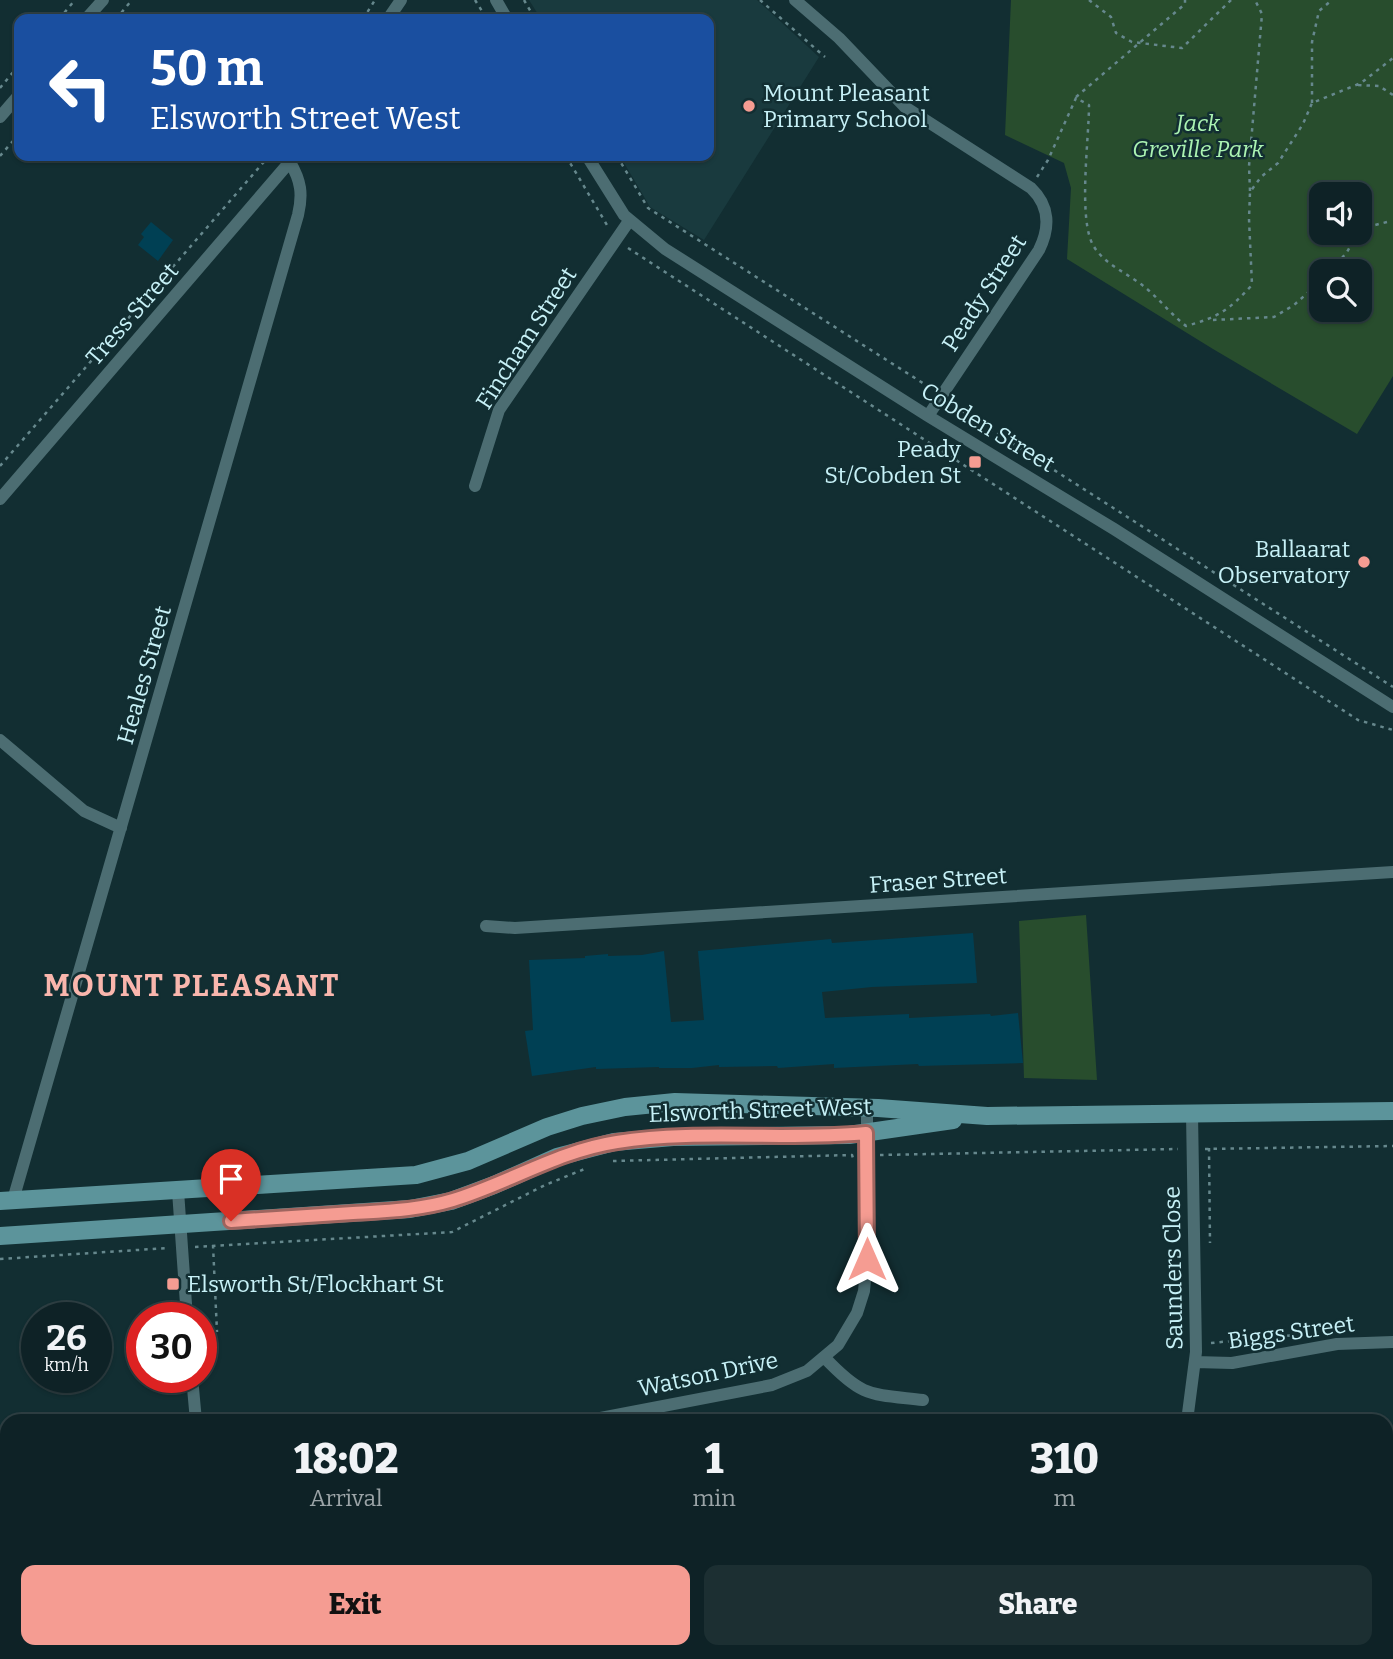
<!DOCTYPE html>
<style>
:root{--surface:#0e2226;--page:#1c2f32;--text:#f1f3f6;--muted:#9ba4a7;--line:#2e3f43;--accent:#f59c92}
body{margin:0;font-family:Bitter,serif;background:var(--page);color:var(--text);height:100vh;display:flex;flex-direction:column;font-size:26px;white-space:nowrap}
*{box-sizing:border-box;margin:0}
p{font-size:23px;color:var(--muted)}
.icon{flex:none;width:38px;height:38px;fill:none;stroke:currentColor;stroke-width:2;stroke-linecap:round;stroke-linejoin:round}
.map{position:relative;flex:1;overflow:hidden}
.side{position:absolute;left:0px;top:1414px;width:1393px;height:245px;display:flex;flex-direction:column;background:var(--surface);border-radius:21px 21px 0 0;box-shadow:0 2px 5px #0004,0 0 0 2px var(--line)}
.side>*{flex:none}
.banner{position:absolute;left:14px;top:14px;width:700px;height:147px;border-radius:14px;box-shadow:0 2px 5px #0004,0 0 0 2px var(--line);background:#1a4fa0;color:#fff;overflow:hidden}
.controls{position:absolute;left:1309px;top:182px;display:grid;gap:14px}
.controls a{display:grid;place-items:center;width:63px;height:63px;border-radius:14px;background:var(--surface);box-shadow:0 2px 5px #0004,0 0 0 2px var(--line);font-size:35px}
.speed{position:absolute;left:21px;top:1302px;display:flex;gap:14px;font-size:35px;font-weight:700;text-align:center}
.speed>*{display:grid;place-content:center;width:91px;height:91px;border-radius:50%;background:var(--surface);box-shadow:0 2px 5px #0004,0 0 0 2px var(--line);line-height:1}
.speed small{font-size:18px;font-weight:400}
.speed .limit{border:10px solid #d22;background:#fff;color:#111}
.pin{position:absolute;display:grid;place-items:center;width:60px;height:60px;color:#fff;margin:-72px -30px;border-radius:50% 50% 50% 0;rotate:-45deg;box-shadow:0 0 7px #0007}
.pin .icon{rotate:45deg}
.me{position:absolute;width:77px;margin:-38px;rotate:0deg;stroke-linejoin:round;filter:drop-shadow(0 0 5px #0008)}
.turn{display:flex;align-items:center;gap:24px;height:147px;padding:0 21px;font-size:32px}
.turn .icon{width:91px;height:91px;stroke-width:2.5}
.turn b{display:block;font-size:49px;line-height:60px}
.eta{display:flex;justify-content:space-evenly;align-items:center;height:119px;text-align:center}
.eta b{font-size:42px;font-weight:800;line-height:49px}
.cta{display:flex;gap:14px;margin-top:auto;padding:14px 21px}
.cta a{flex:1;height:80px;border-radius:14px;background:var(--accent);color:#111;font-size:28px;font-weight:800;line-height:80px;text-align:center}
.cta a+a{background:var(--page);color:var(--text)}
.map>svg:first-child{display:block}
.built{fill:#193a3e}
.green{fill:#284d2d;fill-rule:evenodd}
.building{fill:#004054}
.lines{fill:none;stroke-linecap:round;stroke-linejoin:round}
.path{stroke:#66888d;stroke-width:2.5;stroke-dasharray:3.5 5;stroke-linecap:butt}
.street{stroke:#4c6d72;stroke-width:12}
.secondary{stroke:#5c949b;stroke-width:18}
.route-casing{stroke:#9f655f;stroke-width:18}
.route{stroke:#f59c92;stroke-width:12}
.poi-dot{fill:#f59c92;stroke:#122e32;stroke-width:2.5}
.labels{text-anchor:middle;stroke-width:5;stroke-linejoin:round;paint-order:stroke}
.poi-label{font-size:23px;fill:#c7f1f7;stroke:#122e32;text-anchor:start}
.park-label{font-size:23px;font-style:italic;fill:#abf3b2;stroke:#122e32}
.street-label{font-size:23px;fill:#c7f1f7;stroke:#122e32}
.district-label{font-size:30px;font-weight:bold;letter-spacing:2px;fill:#f9b6ad;stroke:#122e32}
</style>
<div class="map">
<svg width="1393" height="1659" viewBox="0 0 1393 1659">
<rect width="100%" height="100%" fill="#122e32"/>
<path class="built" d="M529,0H757L819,57L704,240L650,207L620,156H709V19H541Z"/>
<path class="green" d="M1011,0H1393V376L1357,434L1213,349L1067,259L1071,188L1064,163L1005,135ZM1321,194H1360V233H1321ZM1321,271H1360V310H1321Z
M1086,915L1097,1080L1024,1078L1019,921Z
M355,1652H413L411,1659H347Z
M561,1652H684L685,1659H547Z"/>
<path class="building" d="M151,222L173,240L158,261L138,245L144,237L141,234Z
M973,933L977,983L872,987L822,992L825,1018L909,1014V1018L990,1014L991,1016L1018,1013L1023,1063L919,1066L918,1064L834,1068V1064L778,1068L777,1066L719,1067V1065L692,1068H659V1067L596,1069V1067L532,1076L525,1031L533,1030L529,960L585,958V956L608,954V956L642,955L664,951L671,1022L704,1020L698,951L831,939L832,943Z"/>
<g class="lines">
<path class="path" d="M475,0L487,19
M524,0L535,19
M760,0L825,57
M1089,0L1111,17L1116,33L1132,42L1182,48L1231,0
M59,19L75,0
M116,19L132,0
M363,19L375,0
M1358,85L1379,86L1393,95
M0,88L19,65
M1076,97L1185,4V0
M1312,103V42L1319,11L1332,0
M0,156L19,134
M566,156L607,225
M617,156L648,208L929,387
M1037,177L1048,160L1076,98L1089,105C1089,139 1078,218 1093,245C1104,265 1130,274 1147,289C1161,301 1171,314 1186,326C1219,317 1229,310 1252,285L1249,219L1250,192L1261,177L1278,163L1303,124L1312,103L1361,83L1393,58
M1250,191L1249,166L1262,14L1255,0
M1360,232L1371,226L1391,221
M628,248L1358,720L1393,730
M1331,271L1347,252L1358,233
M1213,320L1274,317L1294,305L1321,281
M954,406L1393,687
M0,466L269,156
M1209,1148L1210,1243
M1205,1149L1393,1146
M880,1155L1178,1149
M613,1161L852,1155L853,1158
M213,1245L217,1332
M195,1247L452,1232L545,1185L587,1168
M0,1259L168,1248
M1211,1343L1295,1335
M198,1652V1659"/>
<path class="street" d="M496,0L507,19
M795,0L839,38L905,107L1031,188C1050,206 1050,228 1039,250L928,416
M86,19L103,0
M388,19L401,0
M0,117L19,95
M587,156L624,215L665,249L928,416L1114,529L1393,707
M475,486L499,410L629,221
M0,499L294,157
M0,740L84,811L121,828
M486,926L515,928L1393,872
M178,1191L187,1318
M13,1200L298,215C303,194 301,181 290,162
M825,1358C863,1398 870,1394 923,1400
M1195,1362L1232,1363L1337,1344L1393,1342
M192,1377L196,1421
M585,1421L772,1385L807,1371L838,1345L857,1313L864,1291L867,1259V1107
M1187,1421L1196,1352L1192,1114
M0,1443H7
M215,1652L216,1659
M923,1652L954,1659
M0,1659L23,1652"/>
<path class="secondary" d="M0,1201L416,1175L468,1161L547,1127L582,1116L625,1107L675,1102L878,1108L987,1116L1393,1111
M0,1236L410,1209L451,1201L494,1185L557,1157L614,1142L673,1137L849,1135L953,1120"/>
</g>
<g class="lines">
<g class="route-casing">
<path id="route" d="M231,1221C272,1218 312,1216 353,1213C386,1211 420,1210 453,1200C509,1183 558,1151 617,1142C699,1129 783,1141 866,1133L867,1259"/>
</g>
<use href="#route" class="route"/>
</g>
<g class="poi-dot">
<circle cx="749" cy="106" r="7"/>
<rect x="968" y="455" width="14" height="14" rx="3.5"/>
<circle cx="1364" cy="562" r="7"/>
<rect x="166" y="1277" width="14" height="14" rx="3.5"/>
</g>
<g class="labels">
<g class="poi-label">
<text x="763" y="101">Mount Pleasant<tspan x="763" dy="26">Primary School</tspan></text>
<text x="961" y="457" text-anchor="end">Peady<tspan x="961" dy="26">St/Cobden St</tspan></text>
<text x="1350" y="557" text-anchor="end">Ballaarat<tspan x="1350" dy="26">Observatory</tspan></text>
<text x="187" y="1292">Elsworth St/Flockhart St</text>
</g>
<g class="park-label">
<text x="1198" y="131">Jack<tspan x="1198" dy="26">Greville Park</tspan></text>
</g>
<g class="street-label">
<text transform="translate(984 293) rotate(-57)" y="8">Peady Street</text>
<text transform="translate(132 314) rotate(-49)" y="8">Tress Street</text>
<text transform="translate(526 338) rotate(-57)" y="8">Fincham Street</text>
<text transform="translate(988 427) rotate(31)" y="8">Cobden Street</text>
<text transform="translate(144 675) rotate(-74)" y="8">Heales Street</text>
<text transform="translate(938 880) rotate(-4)" y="8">Fraser Street</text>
<text transform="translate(760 1110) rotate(-2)" y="8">Elsworth Street West</text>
<text transform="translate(1173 1268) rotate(-91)" y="8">Saunders Close</text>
<text transform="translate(1291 1332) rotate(-8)" y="8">Biggs Street</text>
<text transform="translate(708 1374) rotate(-12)" y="8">Watson Drive</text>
</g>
<g class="district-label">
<text x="192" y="996">MOUNT PLEASANT</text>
</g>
</g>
</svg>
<div class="controls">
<a><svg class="icon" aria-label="sound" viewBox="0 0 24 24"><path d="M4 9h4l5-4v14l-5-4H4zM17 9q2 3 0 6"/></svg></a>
<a><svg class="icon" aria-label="search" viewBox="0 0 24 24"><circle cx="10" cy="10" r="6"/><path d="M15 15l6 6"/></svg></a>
</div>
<div class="speed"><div>26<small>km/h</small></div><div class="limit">30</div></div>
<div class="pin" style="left:231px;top:1221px;background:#d93025"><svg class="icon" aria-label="arrive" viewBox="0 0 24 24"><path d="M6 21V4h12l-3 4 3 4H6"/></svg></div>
<svg class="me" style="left:867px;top:1259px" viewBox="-20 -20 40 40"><path d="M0-17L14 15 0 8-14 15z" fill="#f59c92" stroke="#fff" stroke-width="4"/></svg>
<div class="banner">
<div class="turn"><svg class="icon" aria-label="left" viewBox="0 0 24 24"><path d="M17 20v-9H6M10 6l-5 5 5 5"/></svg><div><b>50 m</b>Elsworth Street West</div></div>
</div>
<section class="side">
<div class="eta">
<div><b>18:02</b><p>Arrival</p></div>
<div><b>1</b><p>min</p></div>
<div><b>310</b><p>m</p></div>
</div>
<div class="cta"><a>Exit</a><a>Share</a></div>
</section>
</div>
